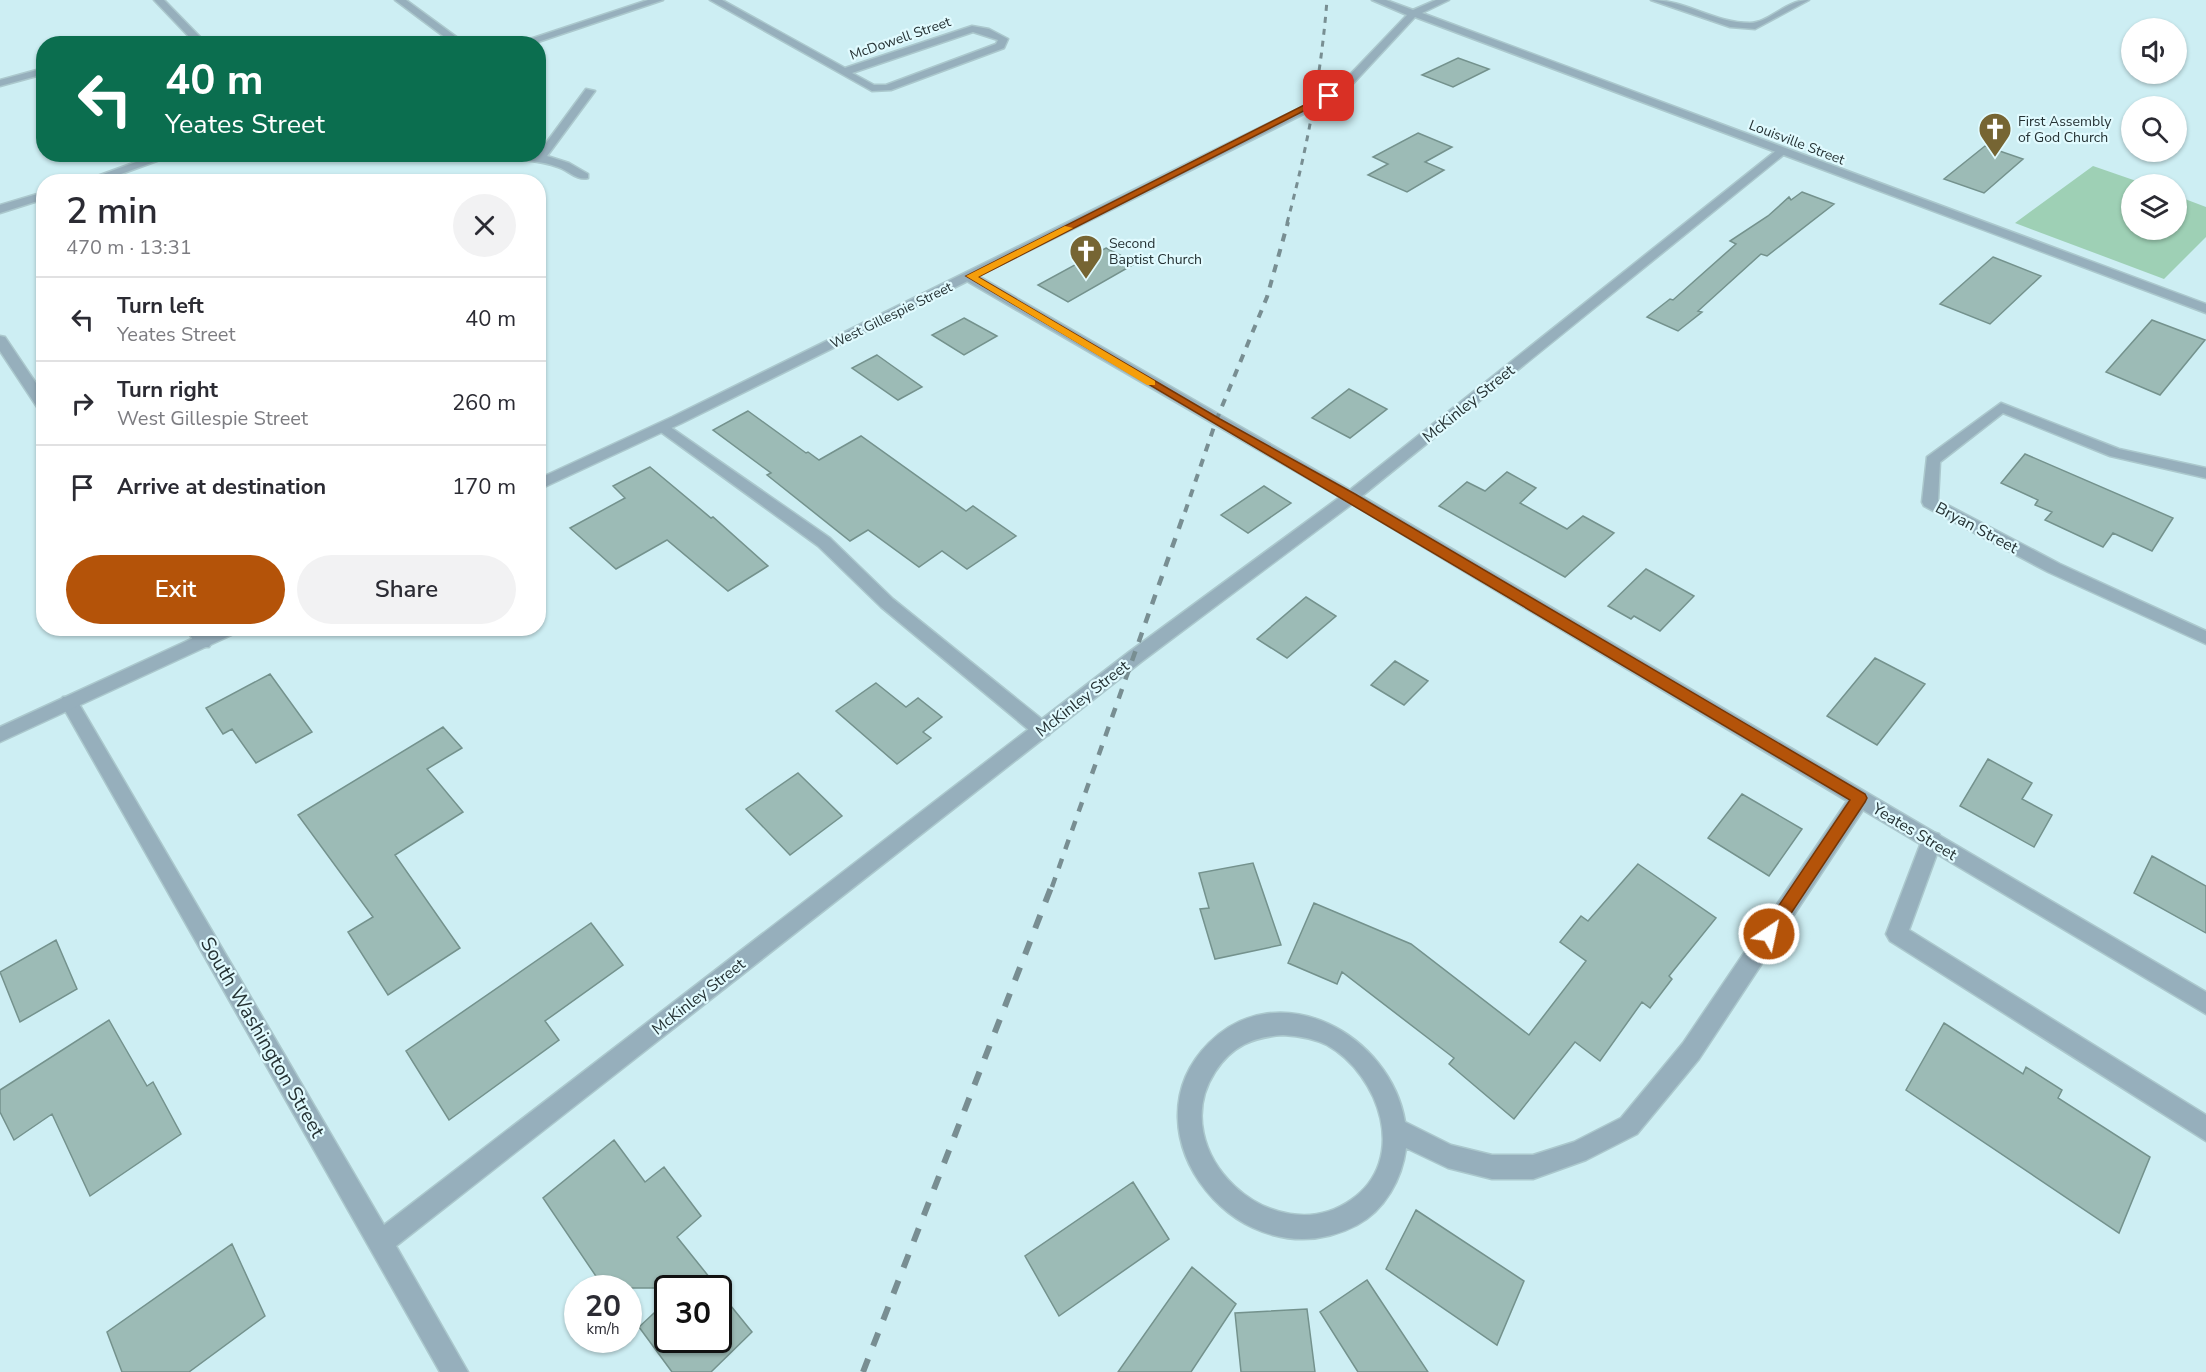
<!DOCTYPE html>
<meta charset="utf-8">
<style>
:root{--surface:#fff;--page:#f2f2f3;--text:#2b2b33;--muted:#7c7c81;--line:#e1e1e2;--accent:#b45309}
body{margin:0;font-family:"Nunito Sans",sans-serif;background:var(--page);color:var(--text);height:100vh;display:flex;flex-direction:column;font-size:22px;white-space:nowrap}
*{box-sizing:border-box;margin:0}
p{font-size:20px;color:var(--muted)}
.icon{flex:none;width:33px;height:33px;fill:none;stroke:currentColor;stroke-width:2;stroke-linecap:round;stroke-linejoin:round}
.map{position:relative;flex:1;overflow:hidden}
.sheet{position:absolute;left:36px;top:174px;width:510px;height:462px;display:flex;flex-direction:column;background:var(--surface);border-radius:24px;box-shadow:0 2px 4px #0004}
.sheet>*{flex:none}
.hud{position:absolute;left:36px;top:36px;width:510px;height:126px;border-radius:24px;box-shadow:0 2px 4px #0004;background:#0b6e4f;color:#fff;overflow:hidden}
.buttons{position:absolute;left:2121px;top:18px;display:grid;gap:12px}
.buttons a{display:grid;place-items:center;width:66px;height:66px;border-radius:50%;background:var(--surface);box-shadow:0 2px 4px #0004;font-size:30px}
.speed{position:absolute;left:564px;top:1275px;display:flex;gap:12px;font-size:30px;font-weight:700;text-align:center}
.speed>*{display:grid;place-content:center;width:78px;height:78px;border-radius:50%;background:var(--surface);box-shadow:0 2px 4px #0004;line-height:1}
.speed small{font-size:15px;font-weight:400}
.speed .limit{border:3px solid #111;border-radius:9px;background:#fff;color:#111}
.pin{position:absolute;display:grid;place-items:center;width:51px;height:51px;color:#fff;margin:-26px;border-radius:12px;box-shadow:0 3px 9px #0006}
.me{position:absolute;width:66px;margin:-33px;rotate:34deg;stroke-linejoin:round;filter:drop-shadow(0 0 4px #0008)}
.turn{display:flex;align-items:center;gap:21px;height:126px;padding:0 30px;font-size:27px}
.turn .icon{width:78px;height:78px;stroke-width:2.5}
.turn b{display:block;font-size:42px;line-height:51px}
.round{display:grid;place-items:center;flex:none;width:63px;height:63px;border-radius:32px;background:var(--page)}
.overview{display:flex;align-items:center;justify-content:space-between;height:102px;padding:0 30px}
h1{font-size:36px;font-weight:600;line-height:45px}
.button{display:flex;gap:12px;margin-top:auto;padding:12px 30px}
.button a{flex:1;height:69px;border-radius:36px;background:var(--accent);color:#fff;font-size:24px;font-weight:600;line-height:69px;text-align:center}
.button a+a{background:var(--page);color:var(--text)}
ul{padding:0;list-style:none}
li{display:flex;align-items:center;gap:18px;height:84px;padding:0 30px;border-top:2px solid var(--line)}
li div{flex:1}
li b{display:block;font-size:22px}
li em{font-style:normal}
.map>svg:first-child{display:block}
.green{fill:#9ed0b5}
.building{fill:#9cbbb6;stroke:#74928d;stroke-width:1.5}
.lines{fill:none;stroke-linecap:round;stroke-linejoin:round}
.service-casing{stroke:#abc8cd;stroke-width:3}
.minor-casing{stroke:#abc8cd;stroke-width:3}
.tertiary-casing{stroke:#abc8cd;stroke-width:3}
.service{fill:#96afbc;fill-rule:evenodd}
.minor{fill:#96afbc;fill-rule:evenodd}
.tertiary{fill:#96afbc;fill-rule:evenodd}
.rail-far3{stroke:#788e92;stroke-width:3;stroke-dasharray:6 6;stroke-linecap:butt}
.rail-far2{stroke:#788e92;stroke-width:4;stroke-dasharray:8 8;stroke-linecap:butt}
.rail-far1{stroke:#788e92;stroke-width:4.5;stroke-dasharray:10 10;stroke-linecap:butt}
.rail{stroke:#788e92;stroke-width:6;stroke-dasharray:14 14;stroke-linecap:butt}
.route{fill:#b45309;stroke:#753606;stroke-width:1.5}
.slow{fill:#f59e0b}
.labels{text-anchor:middle;stroke-width:4.5;stroke-linejoin:round;paint-order:stroke}
.far-street-label{font-size:14px;fill:#253234;stroke:#e0fafe}
.far-poi-label{font-size:14px;fill:#253234;stroke:#e0fafe;text-anchor:start}
.street-label{font-size:16px;fill:#253234;stroke:#e0fafe}
.near-street-label{font-size:20px;fill:#253234;stroke:#e0fafe}
</style>
<div class="map">
<svg width="2206" height="1372" viewBox="0 0 2206 1372">
<rect width="100%" height="100%" fill="#cdeef3"/>
<path class="green" d="M2093,166L2145,184H2132V230H2176L2177,196L2206,207V237L2164,279L2015,223Z"/>
<path class="building" d="M1458,58L1489,69L1453,87L1422,75Z
M1418,133L1452,147L1425,162L1444,170L1407,192L1368,175L1388,164L1373,157Z
M1985,146L2023,159L1984,193L1944,179Z
M1802,192L1834,204L1767,256L1761,254L1698,311L1702,312L1678,331L1647,317L1670,299L1673,300L1736,244L1730,241L1768,216L1789,197L1791,200Z
M1106,248L1136,263L1068,302L1038,285Z
M1993,257L2041,276L1990,324L1940,304Z
M964,318L997,336L964,355L932,335Z
M2152,320L2205,340L2160,395L2106,372Z
M877,355L891,365L922,387L898,400L852,368Z
M1349,389L1387,409L1350,438L1312,418Z
M748,411L806,453L808,452L819,460L861,436L966,511L973,506L1016,536L967,569L942,551L919,567L868,530L850,541L767,475L771,473L713,430Z
M2025,454L2173,518L2152,551L2113,533L2103,547L2045,520L2052,512L2035,505L2038,500L2001,483Z
M650,467L711,518L713,517L768,566L728,591L667,540L616,569L570,528L625,498L613,486Z
M1507,472L1536,488L1520,503L1567,529L1583,516L1614,533L1565,577L1439,506L1467,482L1485,491Z
M1264,486L1291,503L1248,533L1221,515Z
M1646,569L1694,596L1660,631L1634,616L1631,619L1608,606Z
M1306,597L1336,616L1287,658L1257,639Z
M1875,658L1925,684L1877,745L1827,716Z
M1395,661L1428,681L1404,705L1371,685Z
M270,674L312,732L256,763L232,729L223,734L206,708Z
M876,683L906,707L918,698L942,717L923,732L931,738L897,764L836,711Z
M443,727L462,748L427,769L463,812L395,855L460,948L388,995L348,932L373,917L298,815Z
M1988,759L2032,783L2022,799L2052,815L2034,847L1960,806Z
M798,773L842,816L790,855L746,809Z
M1742,794L1802,829L1769,876L1708,838Z
M2152,856L2206,886V933L2134,893Z
M1253,863L1281,945L1215,959L1200,909L1209,908L1199,873Z
M1638,864L1716,918L1669,976L1672,979L1650,1008L1642,1002L1600,1061L1575,1042L1514,1119L1449,1064L1454,1058L1342,972L1337,984L1288,963L1314,903L1411,944L1529,1035L1586,961L1560,942L1581,916L1588,921Z
M591,923L623,965L545,1021L559,1040L449,1120L406,1051Z
M56,940L77,989L20,1022L0,972Z
M109,1020L147,1086L153,1082L181,1134L90,1196L52,1114L14,1140L0,1112V1090Z
M1944,1023L2023,1074L2026,1067L2062,1090L2058,1098L2150,1157L2119,1233L1906,1090Z
M614,1140L645,1182L664,1167L701,1216L677,1237L718,1288H604L543,1198Z
M1133,1182L1169,1239L1059,1316L1025,1256Z
M1416,1210L1524,1281L1497,1345L1386,1269Z
M232,1244L265,1316L189,1372H122L107,1332Z
M1192,1267L1236,1304L1191,1372H1118Z
M1367,1280L1428,1372H1358L1320,1312Z
M718,1290L752,1332L711,1372H672L639,1327L668,1300V1340H718Z
M1307,1309L1315,1372H1241L1235,1313Z"/>
<g class="lines">
<g class="service-casing">
<path id="service" d="M44,68V74L0,86V80Z
M586,89L595,91L547,156L569,163L588,174V178C577,181 568,170 558,167C537,159 515,161 493,156L492,154H538Z
M663,422L830,538L893,599L1049,725L1051,730L1049,735L1042,737L1035,735L881,607L818,546L658,430L656,427Z
M1932,832L1939,834L1942,840L1909,930L2206,1115V1141L1890,941L1886,934L1922,840L1925,834Z"/>
</g>
<g class="minor-casing">
<path id="minor" d="M154,0H164L207,44H196Z
M395,0H406L466,44H454Z
M648,0H663L532,44H515Z
M710,0H722L845,68L972,26L989,29L1008,39L1004,48L891,90L872,91ZM973,32L998,40L996,44L886,85H874L852,73Z
M1651,0C1685,0 1715,23 1750,23C1769,23 1786,0 1809,0L1755,29L1730,27Z
M1777,150L1787,152L1362,496L2206,992V1014L1863,810L1699,1059L1637,1134L1586,1160L1533,1179H1492L1448,1168L1406,1148C1402,1179 1385,1210 1357,1225C1242,1286 1119,1133 1209,1043C1279,973 1391,1035 1405,1122L1451,1145L1492,1155H1533L1574,1142L1621,1118L1683,1043L1847,801L1352,504L1141,662L396,1246L468,1372H440L63,707L60,702L63,697H75L384,1225L1129,652L1340,497L965,280V274H975L1350,490ZM1283,1035C1298,1036 1313,1038 1327,1045C1380,1075 1409,1160 1351,1200C1274,1254 1163,1152 1215,1072C1232,1046 1253,1037 1283,1035Z
M158,154H176L99,182H81Z
M44,192V199L0,213V205Z
M0,336L5,337L44,395V411L39,410L0,351Z
M2001,403L2119,449L2206,468V478L2110,456L2003,413L1940,462L1938,500L2060,564L2206,631V644L2048,572L1924,506L1922,502L1927,457Z
M186,628H203L212,642L209,647H197Z"/>
</g>
<g class="tertiary-casing">
<path id="tertiary" d="M1372,0H1386L1413,10L1436,0H1449L1422,13L2206,304V313L1415,17L1348,89L1318,107L682,423L538,490V479L672,417L1310,103L1340,85L1407,15Z
M215,628H240L238,632L0,742V727Z"/>
</g>
<use href="#service" class="service"/>
<use href="#minor" class="minor"/>
<use href="#tertiary" class="tertiary"/>
<path class="rail-far3" d="M1287,223C1307,149 1321,76 1327,0"/>
<path class="rail-far2" d="M1185,512L1216,421L1267,297L1288,222"/>
<path class="rail-far1" d="M1052,887L1185,511"/>
<path class="rail" d="M863,1372L1052,885"/>
</g>
<path class="route" d="M1326,94L1333,96L978,277L1220,419L1355,494L1865,794L1867,798L1865,802L1774,939L1769,942L1763,939L1761,934L1763,929L1850,800L966,276Z"/>
<path class="slow" d="M1065,226L1073,228L978,277L1155,381V385H1147L966,276Z"/>
<defs>
<g id="church-pin" transform="scale(1.725)"><path d="M0 17L-7.5 6A9.5 9.5 0 1 1 7.5 6Z" fill="#766533" stroke="#e0fafe"/><path d="M-1.2-6h2.4v3.5h3.3v2.4h-3.3V6h-2.4V-.1h-3.3v-2.4h3.3Z" fill="#fff"/></g>
</defs>
<g fill-rule="evenodd">
<use href="#church-pin" x="1995" y="129"/>
<use href="#church-pin" x="1086" y="251"/>
</g>
<g class="labels">
<g class="far-street-label">
<text transform="translate(900 38) rotate(-19)" y="5">McDowell Street</text>
<text transform="translate(1797 142) rotate(21)" y="5">Louisville Street</text>
<text transform="translate(891 315) rotate(-26)" y="5">West Gillespie Street</text>
</g>
<g class="far-poi-label">
<text x="2018" y="126">First Assembly<tspan x="2018" dy="16">of God Church</tspan></text>
<text x="1109" y="248">Second<tspan x="1109" dy="16">Baptist Church</tspan></text>
</g>
<g class="street-label">
<text transform="translate(1468 403) rotate(-39)" y="6">McKinley Street</text>
<text transform="translate(1977 527) rotate(28)" y="6">Bryan Street</text>
<text transform="translate(1082 698) rotate(-38)" y="6">McKinley Street</text>
<text transform="translate(1915 831) rotate(31)" y="6">Yeates Street</text>
<text transform="translate(698 996) rotate(-38)" y="6">McKinley Street</text>
</g>
<g class="near-street-label">
<text transform="translate(263 1037) rotate(60)" y="7">South Washington Street</text>
</g>
</g>
</svg>
<div class="buttons">
<a><svg class="icon" aria-label="sound" viewBox="0 0 24 24"><path d="M4 9h4l5-4v14l-5-4H4zM17 9q2 3 0 6"/></svg></a>
<a><svg class="icon" aria-label="search" viewBox="0 0 24 24"><circle cx="10" cy="10" r="6"/><path d="M15 15l6 6"/></svg></a>
<a><svg class="icon" aria-label="layers" viewBox="0 0 24 24"><path d="M12 4l9 5-9 5-9-5zM3 14l9 5 9-5"/></svg></a>
</div>
<div class="speed"><div>20<small>km/h</small></div><div class="limit">30</div></div>
<div class="pin" style="left:1329px;top:96px;background:#d93025"><svg class="icon" aria-label="arrive" viewBox="0 0 24 24"><path d="M6 21V4h12l-3 4 3 4H6"/></svg></div>
<svg class="me" style="left:1769px;top:934px" viewBox="-20 -20 40 40"><circle r="17" fill="#b45309" stroke="#fff" stroke-width="3"/><path d="M0-11L8 9 0 5-8 9z" fill="#fff"/></svg>
<div class="hud">
<div class="turn"><svg class="icon" aria-label="left" viewBox="0 0 24 24"><path d="M17 20v-9H6M10 6l-5 5 5 5"/></svg><div><b>40 m</b>Yeates Street</div></div>
</div>
<section class="sheet">
<div class="overview"><div><h1>2 min</h1><p>470 m · 13:31</p></div><a class="round"><svg class="icon" aria-label="close" viewBox="0 0 24 24"><path d="M6 6l12 12M18 6L6 18"/></svg></a></div>
<ul>
<li><svg class="icon" aria-label="left" viewBox="0 0 24 24"><path d="M17 20v-9H6M10 6l-5 5 5 5"/></svg><div><b>Turn left</b><p>Yeates Street</p></div><em>40 m</em></li>
<li><svg class="icon" aria-label="right" viewBox="0 0 24 24"><path d="M7 20v-9h11M14 6l5 5-5 5"/></svg><div><b>Turn right</b><p>West Gillespie Street</p></div><em>260 m</em></li>
<li><svg class="icon" aria-label="arrive" viewBox="0 0 24 24"><path d="M6 21V4h12l-3 4 3 4H6"/></svg><div><b>Arrive at destination</b></div><em>170 m</em></li>
</ul>
<div class="button"><a>Exit</a><a>Share</a></div>
</section>
</div>
